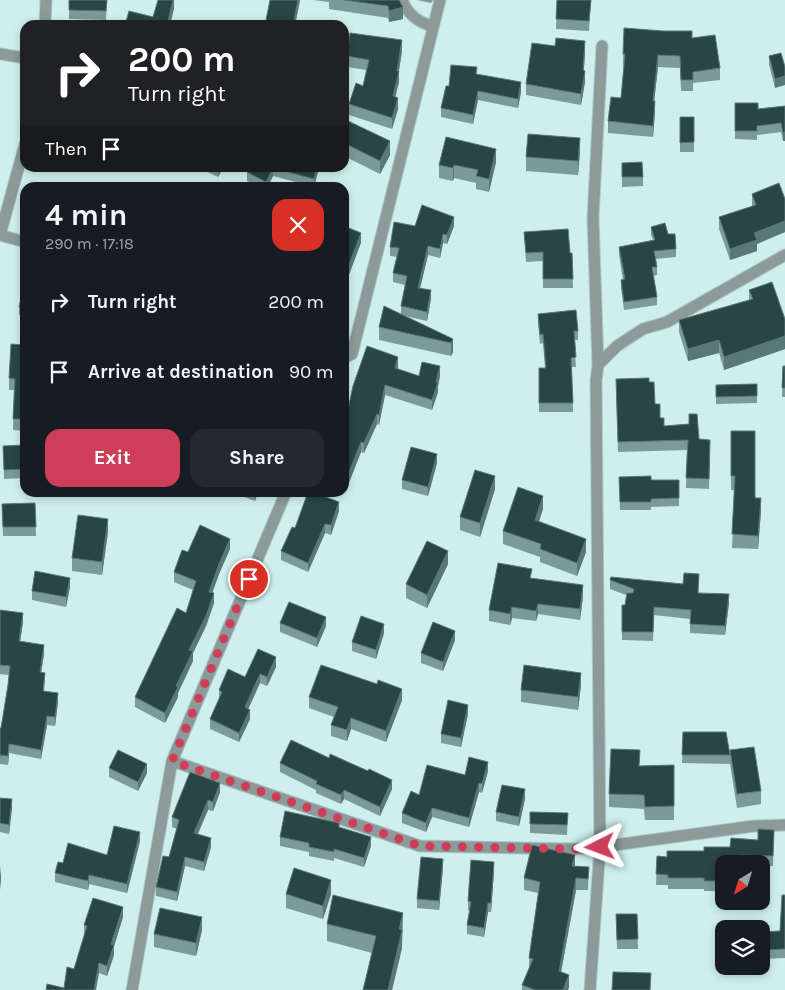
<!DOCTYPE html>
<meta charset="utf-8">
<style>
:root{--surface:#171b24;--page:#242831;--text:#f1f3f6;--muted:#9ea1a6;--accent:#ce3e58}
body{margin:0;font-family:Karla,sans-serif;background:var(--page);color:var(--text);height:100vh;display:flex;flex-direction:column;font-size:19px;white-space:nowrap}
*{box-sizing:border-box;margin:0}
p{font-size:16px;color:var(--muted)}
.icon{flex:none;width:28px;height:28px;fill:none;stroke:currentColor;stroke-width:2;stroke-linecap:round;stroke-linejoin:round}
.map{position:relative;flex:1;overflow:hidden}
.drawer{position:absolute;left:20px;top:182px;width:329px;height:315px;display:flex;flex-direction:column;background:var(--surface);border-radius:15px;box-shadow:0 2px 8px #0003}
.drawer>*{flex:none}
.top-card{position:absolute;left:20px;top:20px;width:329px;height:152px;border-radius:15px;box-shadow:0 2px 8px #0003;background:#202124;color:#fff;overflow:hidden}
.needle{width:32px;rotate:218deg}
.tools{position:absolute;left:715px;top:855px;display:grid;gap:10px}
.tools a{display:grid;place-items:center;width:55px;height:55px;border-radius:10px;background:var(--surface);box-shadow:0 2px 8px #0003;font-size:25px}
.pin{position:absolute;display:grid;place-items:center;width:42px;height:42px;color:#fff;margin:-21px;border:2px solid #fff;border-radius:50%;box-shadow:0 1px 5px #0007}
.me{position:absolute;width:55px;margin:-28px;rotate:267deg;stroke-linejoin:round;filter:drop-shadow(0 0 4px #0008)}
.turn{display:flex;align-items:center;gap:18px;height:105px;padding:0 25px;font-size:22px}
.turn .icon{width:65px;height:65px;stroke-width:2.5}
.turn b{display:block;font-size:35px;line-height:42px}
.then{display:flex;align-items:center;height:48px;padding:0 25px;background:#0003;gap:10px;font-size:19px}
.round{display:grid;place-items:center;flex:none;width:52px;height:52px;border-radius:15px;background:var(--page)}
.summary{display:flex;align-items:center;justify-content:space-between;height:85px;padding:0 25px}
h1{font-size:30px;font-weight:700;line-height:38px}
.button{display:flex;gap:10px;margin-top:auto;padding:10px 25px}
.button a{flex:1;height:58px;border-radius:15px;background:var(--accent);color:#fff;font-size:20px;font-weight:700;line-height:58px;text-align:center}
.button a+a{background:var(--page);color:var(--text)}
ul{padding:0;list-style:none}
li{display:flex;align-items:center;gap:15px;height:70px;padding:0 25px}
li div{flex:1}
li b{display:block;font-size:19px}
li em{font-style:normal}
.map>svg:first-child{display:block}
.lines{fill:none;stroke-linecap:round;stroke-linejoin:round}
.minor-casing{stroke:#acc9c9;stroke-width:13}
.minor{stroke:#8d9a9a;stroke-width:11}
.wall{fill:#7c9a99}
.shaded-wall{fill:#5a7877}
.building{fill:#294544;stroke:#5a7877}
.route{stroke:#ce3e58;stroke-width:9;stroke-dasharray:0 16.2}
</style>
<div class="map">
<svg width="785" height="990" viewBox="0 0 785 990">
<rect width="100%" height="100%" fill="#ceefee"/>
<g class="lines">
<g class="minor-casing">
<path id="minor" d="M402,0C408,15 418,22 432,26
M45,25L46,0
M0,54L25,58
M0,235L25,144
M0,235L25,242
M344,350L352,354L344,358
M352,354L440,0
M598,365L593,218L602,46
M172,761L420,846L574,849L600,847L754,826L785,825
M132,990L172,761L286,492
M590,990L600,847L596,380L598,365L617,346L643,329L667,322L785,255"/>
</g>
<use href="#minor" class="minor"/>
</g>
<path class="wall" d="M69,0H107L106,20L69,19Z
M300,0L295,25H266V20Z
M313,0H399L403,19L389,22L388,18L329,9V2Z
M417,0H433L431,3Z
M557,0H591L589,31L556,29Z
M692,38L720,68V80L693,83V91H681L680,68L658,67L654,101L655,112L653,137L608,133V121L621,98L624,65H623V54Z
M555,46L585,52L584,70L585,82L581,105L526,95V84Z
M402,51L399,71V82L395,97L398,109L392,129L349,115V104L363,86L366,70L347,67V56Z
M781,53L775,88L769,65V56Z
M477,75L521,92L518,108L478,100L473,124L441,117V108L449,86Z
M735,103L758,109L785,106L783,141L781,132L757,135V140L735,139Z
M680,117H694V152H680Z
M344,124L390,155L380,174L344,156Z
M580,152L578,175L526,171V157Z
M496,162L489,192L476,189V183L454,178L453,181L439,178V165Z
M622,163L643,177V186L622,187Z
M199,168H223L218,177Z
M249,168H319L314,187L273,176L267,188H261L247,181V172Z
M752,194L785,199V232L757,244V251L730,260L719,229V217L752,206Z
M415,226H454L447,244L443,243L440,258L428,255L420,288L431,299L427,321L405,316L453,339V352L451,356L379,340V327L401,314V306L405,285L393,282V273L397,257L390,256V247Z
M651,227L668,234L676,249V257L656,259L657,267V275L653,276L657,297V305L624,310L621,288V280H623L619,255V247L653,240L651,235Z
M524,232L570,253H572L573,288H543V261L526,262Z
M25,282V316L19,315V307Z
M749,290L785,319V349L724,370L719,353L688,361L679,332V320L749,300Z
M538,314L578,331V340H574L576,367H572L573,412H539V368H545L543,343L540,344L538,323Z
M25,345V431L13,430L14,390H9V378Z
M783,366H785V397H782Z
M398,367V369L419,376H440L438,386V392L432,410L385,395L379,425L377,424L364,453L361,452L346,490L344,489V421Z
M757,384V403L716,404V385Z
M616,389L655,404L664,426L699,439L710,450L709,489L686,488L687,450L618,452Z
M731,431L761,511L758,549L732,548L735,490H731Z
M25,445V478L4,479L3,446Z
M437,463L428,496L402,489V480Z
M619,477L651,480H679V506L651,507V510H620Z
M495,489L480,537L460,530V517Z
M231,492H258L255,501Z
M35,503L36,536H3L2,504Z
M543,509L539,521L586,552L577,576L540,562V557L503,544V531Z
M339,511L331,535L325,533L308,572L281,560V551L295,528Z
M108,532L102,575L72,571V558Z
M230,549L219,574L212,593L214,603L206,626L193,653V661L178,693V697L165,723L135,707V697L186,613L193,590L174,582V572L188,552Z
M448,564L427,608L406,598V584Z
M532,578L583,596L580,620L538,614L536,621L512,618L510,625L489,621V610Z
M610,580L699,593L729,603L725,635L690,633V619L654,615L653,641L622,640V605H625L626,595L610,589Z
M70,587L66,607L32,600V591Z
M0,610L23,622L20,641L44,654L41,672L45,681L44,691L58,702L55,726L47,725L41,759L9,753L8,765L0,764V728H1L8,685L9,675L0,674Z
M280,623L326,626L317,647L280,632Z
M384,633L376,659L352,651V642Z
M455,640L443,671L421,663V653Z
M276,667L267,686L260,683L248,709L250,719L239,742L210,729V719L219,699V690L245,677Z
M581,685L578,710L521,702V690Z
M309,697L402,700L386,742L351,729L347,741L331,736V725L334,717L309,708Z
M468,714L461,747L441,743V734Z
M683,732L730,755V764L682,763Z
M730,750L761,791V804L737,808L730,764Z
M280,763L392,789L380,816L344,799L341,804L316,793V790L280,772Z
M674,765V820H645L644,809L609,807V794L639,766Z
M109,768L147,773L138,791L109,777Z
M488,771L482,793L479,792L469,827L432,817L426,832L402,823V813L419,795L465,775Z
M220,792L213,811L208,810L198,834L211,847L204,871L185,866L177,901L156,896V887L169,857L177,829L172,827V817Z
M0,798L12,808L9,834L0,832Z
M525,799L519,826L496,821V812Z
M568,813L567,835L530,833V824Z
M339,827L371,846L364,867L334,858V861L309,856V852L280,846V837Z
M774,830L773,866H761V864H724V891H704V889H668V885H656L657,856L667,857L730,847L758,840Z
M140,841L127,893L89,884L88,890L55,882V873L63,863L107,855Z
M575,866L589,867L588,890H576L561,972L569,987L568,990H522V985L529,969V958L538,893L524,890V878Z
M443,868L439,910L417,908V899Z
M494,871L491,912H488L484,937L467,934V925L470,911L468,910V901Z
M286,894H331L323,919L286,908Z
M785,895V958L764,959L763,932L780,931Z
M616,914H637L638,949H617Z
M123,917L114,946V955L107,976L99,973L64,988L74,969L84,935V925Z
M327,924L403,931L402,935V948L392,990H363L372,953L327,941Z
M202,930L196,956L154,947V934Z"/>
<path class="shaded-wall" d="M173,0H174V9L170,25H167Z
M298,0H300L295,25H293Z
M403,7V19L389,22V11Z
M402,40V51L398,76L399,71V82L393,107V96Z
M585,41V52L583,82V70Z
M658,55V67L653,112V101Z
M585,71V82L581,105V94Z
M785,76V85L775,88V79Z
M521,82V92L518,108V99Z
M478,91V100L473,124V115Z
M398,98V109L392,129V118Z
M655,101V112L653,137V126Z
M785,132V141H783V133Z
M580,138V152L578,175V161Z
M390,141V155L380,174V161Z
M496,149V162L489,192V179Z
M454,165V178L453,181V168Z
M218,168H223L218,177Z
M273,168V176L267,188H266V182Z
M317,168H319L314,187V179Z
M454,217V226L447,244V235Z
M785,221V232L757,244V251L730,260V249L754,233Z
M361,233V243L344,288V278Z
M443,234V243L440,258V249Z
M428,246V255L418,297V288Z
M431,290V299L427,321V312Z
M785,336V349L724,370V357Z
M453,339V352L451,356V343Z
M719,340V353L688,361V349Z
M398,357V367L395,378V368Z
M440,366V376L438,386V392L432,410V400Z
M385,385V395L379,425V415Z
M377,414V424L364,453V443Z
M361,442V452L346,490V480Z
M437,454V463L428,496V487Z
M495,476V489L480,537V523Z
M255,492H258L255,501Z
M543,496V509L535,533V520Z
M761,498V511L758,549V536Z
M339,502V511L331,535V525Z
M108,519V532L102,575V562Z
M325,524V533L308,572V563Z
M230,539V549L219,574L209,602V592L219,564Z
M586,539V552L577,576V563Z
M448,551V564L427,608V595Z
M70,578V587L66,607V597Z
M583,585V596L580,620V609Z
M214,593V603L206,626L193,653V661L178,693V697L165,723V713L176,686L189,650Z
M729,594V603L725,635V626Z
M538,604V614L536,621V611Z
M512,607V618L510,625V614Z
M23,613V622L19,650V641Z
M326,617V626L317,647V638Z
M384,624V633L376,659V650Z
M455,631V640L443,671V662Z
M44,645V654L40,681V672Z
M276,657V667L267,686V677Z
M581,673V685L578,710V697Z
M260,674V683L245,716V707Z
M402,689V700L386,742V731Z
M58,693V702L55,726V717Z
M468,705V714L461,747V738Z
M250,710V719L239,742V733Z
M47,716V725L41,759V750Z
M351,718V729L347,741V730Z
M9,744V753L8,765V756Z
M488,762V771L482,793V784Z
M147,764V773L138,791V782Z
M392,780V789L380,816V807Z
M220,783V792L213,811V802Z
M479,783V792L469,827V818Z
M525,789V799L519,826V817Z
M344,790V799L341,804V795Z
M12,799V808L9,834V825Z
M208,800V810L194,842V833Z
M432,808V817L426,832V823Z
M140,832V841L127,893V884Z
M371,837V846L364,867V858Z
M211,838V847L204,871V862Z
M575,855V866H572Z
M185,857V866L177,901V892Z
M443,859V868L439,910V901Z
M494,862V871L491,912V903Z
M1,866V880L0,890V877Z
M89,875V884L88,890V881Z
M576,878V890L559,983V971Z
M331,880V894L323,919V906Z
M488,903V912L484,937V928Z
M123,907V917L114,946V955L107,976V966L111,944Z
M403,913L402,948L392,990H388L399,929Z
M202,917V930L196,956V943Z
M99,963V973L96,990H94Z
M569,975V987L568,990H563Z"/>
<path class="building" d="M69,0H107L106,11L69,10Z
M158,0H173L167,25H125L129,11L153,17Z
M270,0H298L293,25L266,20Z
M344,0H399L403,7L389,11L388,6Z
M557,0H591L589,21L556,19Z
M206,22L217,25H205Z
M624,28L663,31H692V38L715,35L720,68L693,72V80H681L680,56L658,55L653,101H655L653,126L608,121L611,97L621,98L625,54H623Z
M350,33L402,40L397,71H399L393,96L398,98L392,118L349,104L356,83L363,86L369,60L347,56Z
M556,38L585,41L583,70L585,71L581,94L526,84L532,43L555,46Z
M781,53L785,67V76L775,79L769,56Z
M451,65L477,67L476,74L521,82L518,99L478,91L473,115L441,108L446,86H449Z
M735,103H758V109L785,106V132L783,133L781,123L757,126V131H735Z
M680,117H694V142L680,143Z
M346,120L390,141L380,161L344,143V124Z
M528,134L580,138L578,161L526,157Z
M446,137L496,149L489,179L476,176L478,170L454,165L453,168L439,165Z
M642,162L643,177H622V163Z
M249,168H273L266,182L247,172Z
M273,168H317L314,179Z
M779,183L785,199V221L754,233L757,240L730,249L719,217L756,205L752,194Z
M119,185L138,188H118Z
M422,205L454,217L447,235L443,234L440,249L428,246L418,288L431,290L427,312L401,306L407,276L393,273L399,248L390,247L394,222L415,226Z
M665,223L668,234H675L676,249L654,251L657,267H652L657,297L624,302L621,280L625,279L619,247L655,240L651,227Z
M344,226L361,233L344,278Z
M568,229L570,253H572L573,279H543V252L526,253L524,232Z
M25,282V308L19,307Z
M772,282L785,319V336L724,357L719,340L688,349L679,320L753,299L749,290Z
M384,306L453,339L451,343L379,327Z
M576,310L578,331H574L576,357L571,358L573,403H539V368H546L543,334L540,335L538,314Z
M11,344L25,345V419H13L15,379L9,378Z
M367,346L398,357L395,368L419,376L422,362L440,366L436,382H438L432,400L385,385L379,415L377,414L364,443L361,442L346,480L344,479V421L347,414L353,386Z
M783,366H785V388H782Z
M649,378V382H654L655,404H660V418H664V426L689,424V414H697L699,439L710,440L709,479L686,478L688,440L618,442L616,379Z
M757,384V396L716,397V385Z
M731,431H755V498H761L758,536L732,534L735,476H731Z
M25,445V469L4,470L3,446Z
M411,447L437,454L428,487L402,480Z
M475,470L495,476L480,523L460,517Z
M651,476V480H679V498L651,499V502H620L619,477Z
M518,487L543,496L535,520L586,539L577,563L540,549L541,544L503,531Z
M308,492H313L339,502L331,525L325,524L308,563L281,551L292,527L295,528Z
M35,503L36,527H3L2,504Z
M78,515L108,519L102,562L72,558Z
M200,525L230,539L219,564L209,592L214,593L206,616L189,650L193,651L176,686L178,687L165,713L135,697L177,608L186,613L196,581L174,572L182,550L188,552Z
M427,541L448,551L427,595L406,584Z
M498,563L532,569L530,578L583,585L580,609L538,604L536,611L512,607L510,614L489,610Z
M35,571L70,578L66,597L32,591Z
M684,573L699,574L698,593L729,594L725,626L690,624L691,610L654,607L653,632H622V605H625L627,593H633L634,589L610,580L611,577L683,584Z
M289,602L326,617L317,638L280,623Z
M0,610L23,613L19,641L44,645L40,672L45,673L43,691L58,693L55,717L47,716L41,750L9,744L8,756L0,755V728H1L8,685L10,666L0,665Z
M361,616L384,624L376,650L352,642Z
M433,622L455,631L443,662L421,653Z
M258,649L276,657L267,677L260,674L245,707L250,710L239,733L210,719L222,692L219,690L228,669L245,677Z
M321,665L377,684L378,680L402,689L386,731L351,718L347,730L331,725L338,707L309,697Z
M524,665L581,673L578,697L521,690Z
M448,700L468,705L461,738L441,734Z
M683,732H726L730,755H682Z
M291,740L329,758L330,754L368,771L369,769L392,780L380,807L344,790L341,795L316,784L317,781L280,763Z
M754,747L761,791L737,794L730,750Z
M611,749L640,750L639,766L674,765V806L645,807L644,795L609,794Z
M118,750L147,764L138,782L109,768Z
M469,757L488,762L482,784L479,783L469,818L432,808L426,823L402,813L411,791L419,795L427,765L465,775Z
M190,772L220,783L213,802L208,800L194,833L211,838L204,862L185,857L177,892L156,887L163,856L169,857L179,820L172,817Z
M502,785L525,789L519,817L496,812Z
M0,798L12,799L9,825L0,823Z
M285,811L339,823V827L371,837L364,858L334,849V852L309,847V843L280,837Z
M530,812L568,813L567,825L530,824Z
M114,826L140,832L127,884L89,875L88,881L55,873L58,862L63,863L68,843L107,855Z
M758,829L774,830L773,856L741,855V864H724V881H704V878H668V875L656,874L657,856L667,857V851H704V847H730L731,838L758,840Z
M532,845L575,855L572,866L589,867L588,879L576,878L559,971L569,975L563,990H535L522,985L533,959L529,958L540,882L524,878Z
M421,857L443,859L439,901L417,899Z
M471,860L494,862L491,903H488L484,928L467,925L471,902L468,901Z
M294,868L331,880L323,906L286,894Z
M333,895L403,913L399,929L402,930L388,990H363L376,936L327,924Z
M782,895H785V949L764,950L763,932L780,931Z
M93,898L123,907L111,944L114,945L107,966L99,963L94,990H46L47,984L64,988L67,967L74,969L87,926L84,925Z
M160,908L202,917L196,943L154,934Z
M616,914H637L638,939L617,940Z
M613,972L651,973L650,990H612Z"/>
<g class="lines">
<path class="route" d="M249,579L172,761L420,846L574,849L600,847"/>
</g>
</svg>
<div class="tools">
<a><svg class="needle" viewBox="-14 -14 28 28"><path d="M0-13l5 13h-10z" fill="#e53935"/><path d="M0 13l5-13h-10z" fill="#9ea1a6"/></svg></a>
<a><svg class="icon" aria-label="layers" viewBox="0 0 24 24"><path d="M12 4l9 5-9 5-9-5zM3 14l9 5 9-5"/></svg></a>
</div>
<div class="pin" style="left:249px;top:579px;background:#d93025"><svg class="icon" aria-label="arrive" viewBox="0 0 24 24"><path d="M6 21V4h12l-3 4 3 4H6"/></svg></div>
<svg class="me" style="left:600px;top:847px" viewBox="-20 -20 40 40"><path d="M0-17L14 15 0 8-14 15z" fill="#ce3e58" stroke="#fff" stroke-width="4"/></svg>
<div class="top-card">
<div class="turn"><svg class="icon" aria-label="right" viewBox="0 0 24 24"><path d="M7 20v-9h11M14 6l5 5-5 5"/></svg><div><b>200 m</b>Turn right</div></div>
<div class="then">Then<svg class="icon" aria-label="arrive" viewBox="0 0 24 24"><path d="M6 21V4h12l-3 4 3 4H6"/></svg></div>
</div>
<section class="drawer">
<div class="summary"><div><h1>4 min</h1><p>290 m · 17:18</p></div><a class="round" style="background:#d93025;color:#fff"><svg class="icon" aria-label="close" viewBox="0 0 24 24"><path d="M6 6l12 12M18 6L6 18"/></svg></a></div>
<ul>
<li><svg class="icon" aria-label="right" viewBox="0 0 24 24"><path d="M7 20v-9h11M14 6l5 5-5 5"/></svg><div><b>Turn right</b></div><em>200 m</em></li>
<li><svg class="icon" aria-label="arrive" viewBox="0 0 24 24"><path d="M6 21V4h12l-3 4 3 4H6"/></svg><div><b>Arrive at destination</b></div><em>90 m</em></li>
</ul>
<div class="button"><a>Exit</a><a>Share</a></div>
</section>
</div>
